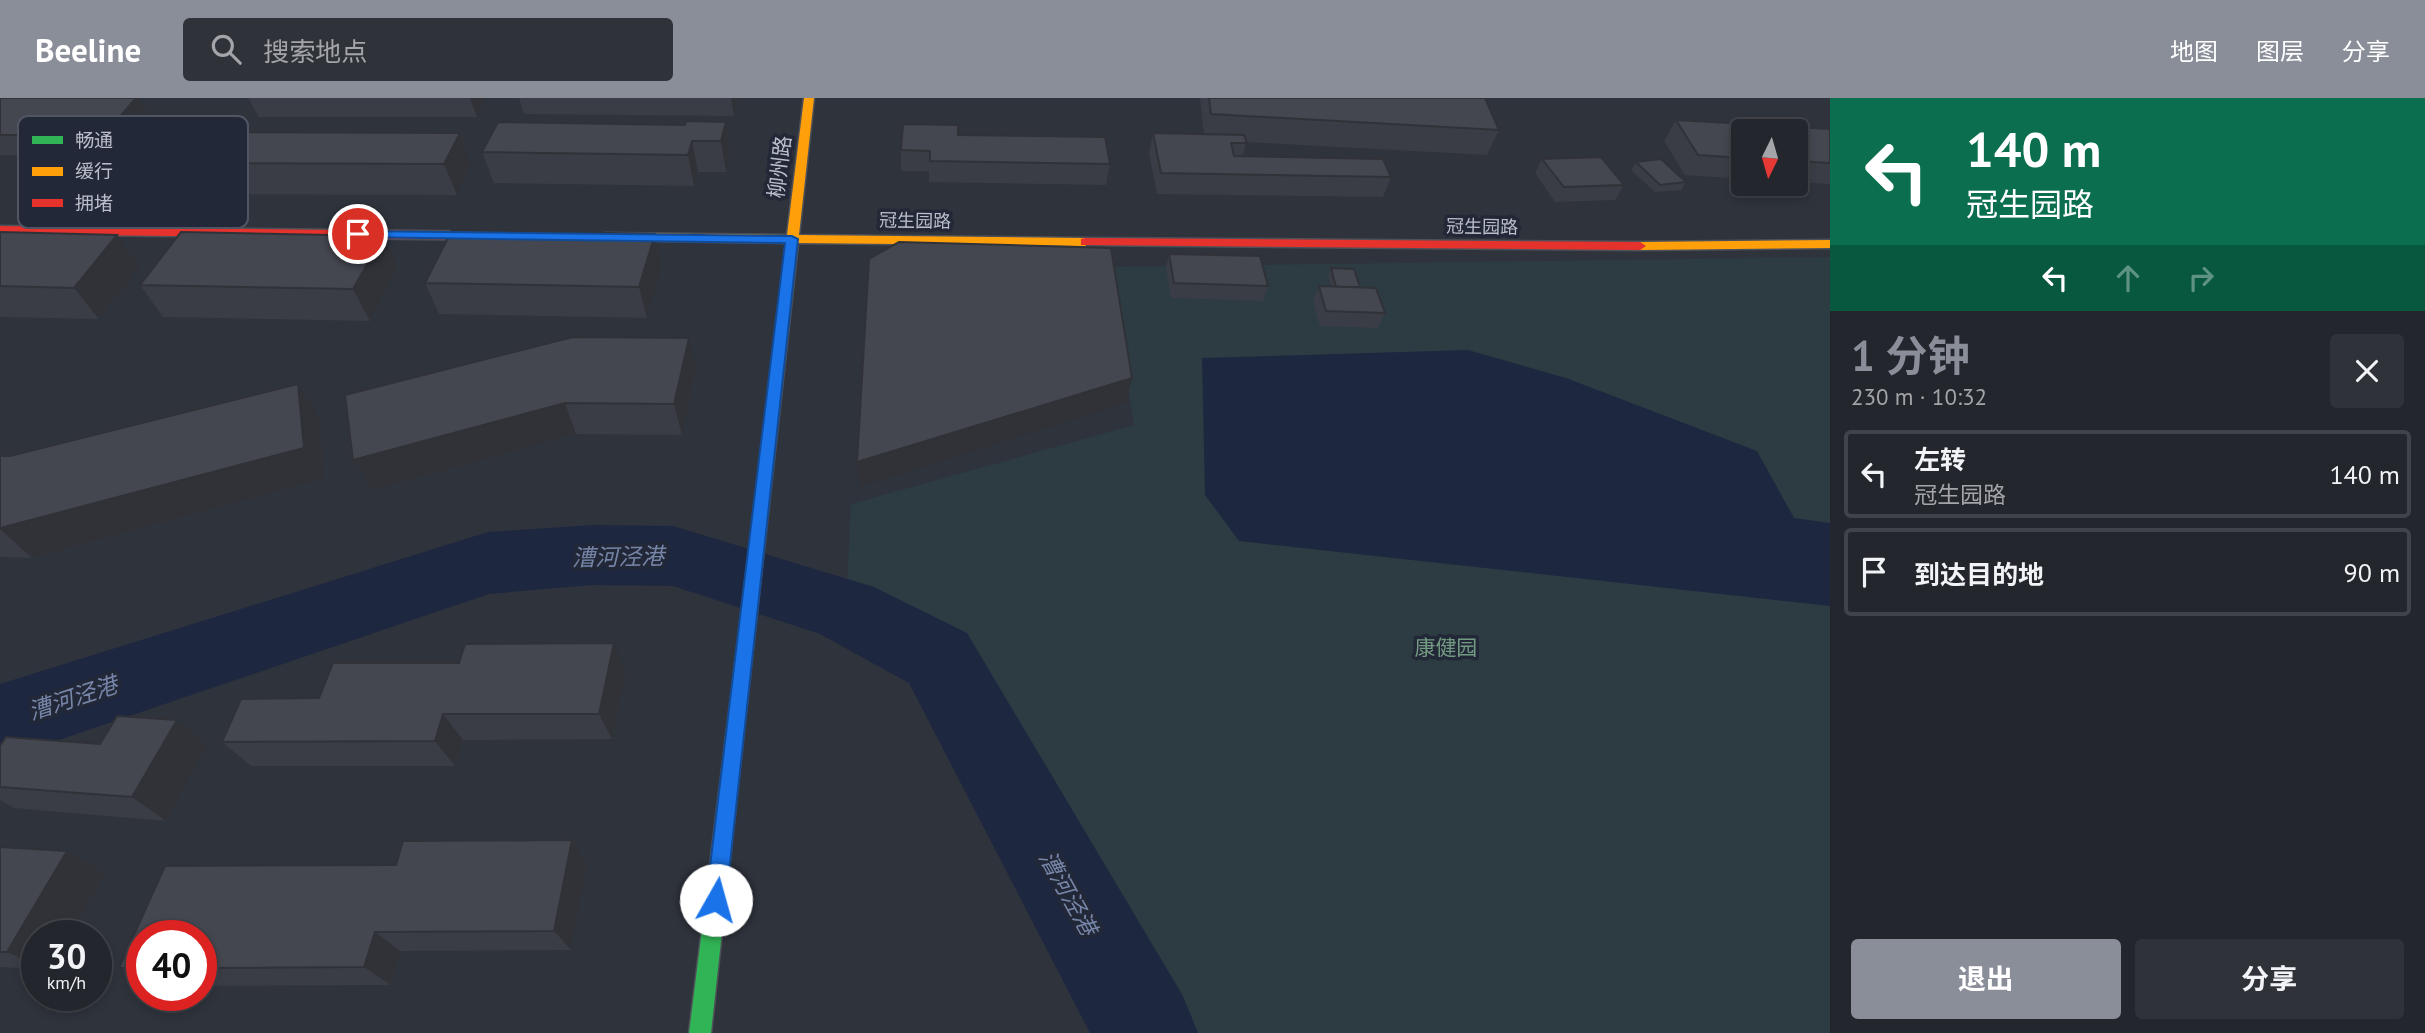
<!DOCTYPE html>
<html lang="zh">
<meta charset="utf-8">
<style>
:root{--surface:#23262d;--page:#2f3239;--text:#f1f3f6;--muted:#a3a5aa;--line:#404349;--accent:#898e99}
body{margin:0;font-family:"PT Sans","Noto Sans SC",sans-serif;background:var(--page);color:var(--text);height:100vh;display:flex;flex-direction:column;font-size:26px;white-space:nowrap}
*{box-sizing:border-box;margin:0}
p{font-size:23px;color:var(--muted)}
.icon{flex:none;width:38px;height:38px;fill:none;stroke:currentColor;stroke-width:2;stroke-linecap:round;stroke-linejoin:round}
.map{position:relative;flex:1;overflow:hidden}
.side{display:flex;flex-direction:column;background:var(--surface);width:595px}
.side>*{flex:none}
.top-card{background:#0b6e4f;color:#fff;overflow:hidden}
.needle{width:46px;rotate:185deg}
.fabs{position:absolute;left:1731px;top:21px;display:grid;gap:14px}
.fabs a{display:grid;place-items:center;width:77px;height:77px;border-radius:7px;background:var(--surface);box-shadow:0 4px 10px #0003,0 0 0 2px var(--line);font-size:35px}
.speed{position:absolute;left:21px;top:822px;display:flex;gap:14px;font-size:35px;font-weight:700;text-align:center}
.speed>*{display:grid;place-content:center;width:91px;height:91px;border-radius:50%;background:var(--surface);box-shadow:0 4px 10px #0003,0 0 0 2px var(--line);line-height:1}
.speed small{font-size:18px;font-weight:400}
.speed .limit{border:10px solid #d22;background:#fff;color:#111}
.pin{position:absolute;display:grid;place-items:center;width:60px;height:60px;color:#fff;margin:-30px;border:4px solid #fff;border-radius:50%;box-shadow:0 2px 7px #0007}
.me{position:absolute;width:77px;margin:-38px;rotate:7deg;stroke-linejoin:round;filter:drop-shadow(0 0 5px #0008)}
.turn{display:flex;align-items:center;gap:24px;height:147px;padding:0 21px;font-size:32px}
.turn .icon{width:91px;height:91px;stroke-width:2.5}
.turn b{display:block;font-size:49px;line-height:60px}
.lanes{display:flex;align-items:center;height:66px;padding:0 21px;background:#0003;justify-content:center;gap:35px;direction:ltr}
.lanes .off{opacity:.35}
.round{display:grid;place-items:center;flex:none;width:74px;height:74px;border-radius:7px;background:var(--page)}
.overview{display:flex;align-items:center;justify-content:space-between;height:119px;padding:0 21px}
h1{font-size:42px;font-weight:700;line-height:52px;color:var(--accent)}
.action{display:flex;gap:14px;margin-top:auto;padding:14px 21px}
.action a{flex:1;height:80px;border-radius:7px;background:var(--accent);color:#fff;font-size:28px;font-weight:700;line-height:80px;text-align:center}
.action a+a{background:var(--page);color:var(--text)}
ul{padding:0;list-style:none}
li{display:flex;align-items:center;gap:21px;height:88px;margin:0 14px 10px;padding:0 7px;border:4px solid var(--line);border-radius:7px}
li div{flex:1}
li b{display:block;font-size:26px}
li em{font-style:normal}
header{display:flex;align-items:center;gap:42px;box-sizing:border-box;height:98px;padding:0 35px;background:var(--accent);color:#fff}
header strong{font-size:33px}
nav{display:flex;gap:38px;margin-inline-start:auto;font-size:24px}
.search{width:490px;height:63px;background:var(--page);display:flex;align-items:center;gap:18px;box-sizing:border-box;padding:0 24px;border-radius:7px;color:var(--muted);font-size:26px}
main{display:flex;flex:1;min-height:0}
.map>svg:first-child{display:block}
.green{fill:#2c3c42}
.water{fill:#1e2740}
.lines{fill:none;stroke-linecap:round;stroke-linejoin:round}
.river{fill:#1e2740;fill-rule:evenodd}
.fast-casing{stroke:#4d5058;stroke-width:3}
.slow-casing{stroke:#4d5058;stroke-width:3}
.jam-casing{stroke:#4d5058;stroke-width:3}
.fast{fill:#30b455;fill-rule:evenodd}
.slow{fill:#ff9f0a;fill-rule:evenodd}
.jam{fill:#e5322d;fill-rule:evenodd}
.wall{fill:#3a3d45}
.shaded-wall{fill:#303238}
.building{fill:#444750;stroke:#303238;stroke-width:2}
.route{fill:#1a73e8;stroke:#114b97;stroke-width:2}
.labels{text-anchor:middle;stroke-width:7;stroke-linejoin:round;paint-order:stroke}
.far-street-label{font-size:18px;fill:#babfcb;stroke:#222837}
.street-label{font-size:21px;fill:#babfcb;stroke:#222837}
.park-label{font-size:21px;fill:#739b82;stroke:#222837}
.water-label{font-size:23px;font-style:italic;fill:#7685a8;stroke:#222837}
.key{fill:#222837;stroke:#505563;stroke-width:2}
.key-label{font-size:19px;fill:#babfcb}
</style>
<header>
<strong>Beeline</strong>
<div class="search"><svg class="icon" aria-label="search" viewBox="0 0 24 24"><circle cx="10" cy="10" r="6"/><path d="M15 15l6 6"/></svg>搜索地点</div>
<nav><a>地图</a><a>图层</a><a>分享</a></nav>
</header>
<main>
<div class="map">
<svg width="1830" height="935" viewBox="0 0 1830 935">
<rect width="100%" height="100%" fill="#2f333c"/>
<path class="green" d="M1830,159V935H1146L938,560L846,512L851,406L1134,327L1109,169Z"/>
<path class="water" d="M1468,252L1566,280L1757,353L1794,420L1830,425V508L1239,443L1205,397L1202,260Z"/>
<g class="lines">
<path class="river" d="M592,427L673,428L874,489L967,535L1183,898L1198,935H1090L909,585L820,536L673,488L592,487L489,496L0,662V586L488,434Z"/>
<g class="fast-casing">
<path id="fast" d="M744,552L750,554L752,559L711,935H689L736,559L738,554Z"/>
</g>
<g class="slow-casing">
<path id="slow" d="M804,0H814L799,137L1085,140L1091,144L1085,148L798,145L790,218L784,222L778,218L786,145L600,142L598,139L604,135L787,137Z
M1830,142V150L1640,152L1634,148L1640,144Z"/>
</g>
<g class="jam-casing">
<path id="jam" d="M0,128L502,134L508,138L502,142L0,136Z
M1085,140L1640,144L1646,148L1640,152L1081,147V141Z
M784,214L790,218L752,559L750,564L744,566L738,564L736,559L778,218Z"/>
</g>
<use href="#fast" class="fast"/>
<use href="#slow" class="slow"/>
<use href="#jam" class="jam"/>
</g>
<path class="wall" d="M0,0H138L150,19L118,57H0Z
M248,0H486L477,19H259Z
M519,0H738L734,18L524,16Z
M1200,0H1485L1499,32L1487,57L1246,44L1243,58L1391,79L1383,99L1157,96L1149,55L1153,35L1204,36Z
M1676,22L1830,31V86L1796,84V33H1743V81L1685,77L1664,43Z
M726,24L730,55L726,74H698L694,88L494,85L482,54L685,27Z
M460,35L471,66L457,97L185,96L165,65Z
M958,37L1110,66L1106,87L929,84V73H901V52Z
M1542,61L1624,87L1615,102L1555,104L1535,75Z
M1636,64L1686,84L1681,92L1655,94L1631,72Z
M0,134L140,168L99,221L0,219Z
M655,136L662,167L647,220L439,216L425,185Z
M383,138L398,169L370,223L163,219L140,187Z
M1169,156L1268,188L1263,203L1171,200L1166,170Z
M1331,170L1360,189L1385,215L1378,230L1320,228L1313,203L1319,188L1331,189L1328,178Z
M696,272L682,337L576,336L373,392L345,297Z
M318,317L325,380L32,460L0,459V358H10Z
M626,573L612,641L463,642L455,668H251L222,644L319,600Z
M177,622L207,648L166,723L14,710L0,702V648L100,646Z
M572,742L587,764L571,852L400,853L391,887L201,888V838H142V880L119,870L165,768L396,767L403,743Z
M0,749L67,753L105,775L70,838H37V871L0,869Z"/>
<path class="shaded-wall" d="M136,0H138L150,19L118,57L104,37Z
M470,0H486L477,19Z
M731,0H738L734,18Z
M726,24L730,55L726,74L721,43Z
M460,35L471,66L457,97L444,66Z
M692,43L698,74L694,88L688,57Z
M655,136L662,167L647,220L639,189Z
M117,137L140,168L99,221L74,190Z
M383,138L398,169L370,223L353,191Z
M689,240L696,272L682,337L674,306Z
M1132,280L1126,305L859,389L857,364Z
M298,286L318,317L325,380L32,460L0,431V430Z
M565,305L576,336L373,392L353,362Z
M614,545L626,573L612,641L599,616Z
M443,616L463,642L455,668L435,643Z
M177,622L207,648L166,723L132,699Z
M572,742L587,764L571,852L554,833Z
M67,753L105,775L70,838H37V867L7,854Z
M375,834L400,853L391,887L364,869Z"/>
<path class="building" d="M0,0H136L104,37H0Z
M1209,0H1485L1499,32L1211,16Z
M1676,22L1830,31V65L1796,63V33H1743V60L1698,57Z
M686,23L726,24L721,43H692L688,57L482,54L498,24L685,27Z
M903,26L958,27V37L1105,39L1110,66L930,63V53L901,52Z
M189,34L460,35L444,66L165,65Z
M1153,35L1244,37L1247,45H1231L1234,58L1383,61L1391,79L1161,75Z
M1601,59L1624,87L1564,89L1542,61Z
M1661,61L1686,84L1660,87L1636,64Z
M452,132L655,136L639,189L425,185Z
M0,134L117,137L74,190L0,188Z
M181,134L383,138L353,191L140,187Z
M899,144L1111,150L1132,280L857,364L869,161Z
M1169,156L1260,158L1268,188L1174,185Z
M1331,170L1354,171L1360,189H1336Z
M1319,188L1376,190L1385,215L1326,213Z
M573,239L689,240L674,306L565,305L353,362L345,297Z
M298,286L304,350L0,430V358H10Z
M614,545L599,616H443L435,643L222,644L241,601L319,600L333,565H459L465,546Z
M117,618L177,622L132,699L0,689V648L6,639L100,646Z
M572,742L554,833L375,834L364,869L201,870V838H142V870H119L165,768L396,767L403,743Z
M0,749L67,753L7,854H0Z"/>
<path class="route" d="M358,133L792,138L798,141L726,802L723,809L716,812L709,809L706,802L785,145L354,139L352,136Z"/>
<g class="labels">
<g class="far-street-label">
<text transform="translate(915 123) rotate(1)" y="6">冠生园路</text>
<text transform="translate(1482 129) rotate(1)" y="6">冠生园路</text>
</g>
<g class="street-label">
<text transform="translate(780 69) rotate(-83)" y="7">柳州路</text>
</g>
<g class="park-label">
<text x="1446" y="557">康健园</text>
</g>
<g class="water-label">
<text transform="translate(618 459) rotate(-1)" y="8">漕河泾港</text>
<text transform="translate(73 600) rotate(-18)" y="8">漕河泾港</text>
<text transform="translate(1068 795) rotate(61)" y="8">漕河泾港</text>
</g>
</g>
<rect x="18" y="18" width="230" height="112" rx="10" class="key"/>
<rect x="32" y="38" width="31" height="8" fill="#30b455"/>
<rect x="32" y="69" width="31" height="9" fill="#ff9f0a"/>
<rect x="32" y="101" width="31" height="8" fill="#e5322d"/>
<g class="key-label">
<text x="75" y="49">畅通</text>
<text x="75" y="80">缓行</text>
<text x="75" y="112">拥堵</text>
</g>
</svg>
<div class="fabs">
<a><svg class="needle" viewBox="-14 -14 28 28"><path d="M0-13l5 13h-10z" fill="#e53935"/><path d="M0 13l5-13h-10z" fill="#a3a5aa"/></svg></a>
</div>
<div class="speed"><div>30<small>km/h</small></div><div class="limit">40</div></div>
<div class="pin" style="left:358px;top:136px;background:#d93025"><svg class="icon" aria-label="arrive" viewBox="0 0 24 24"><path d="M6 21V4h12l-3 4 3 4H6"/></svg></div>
<svg class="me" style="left:716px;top:802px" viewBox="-20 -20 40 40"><circle r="19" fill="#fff"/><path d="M0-13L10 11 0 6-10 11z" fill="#1a73e8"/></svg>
</div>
<section class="side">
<div class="top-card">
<div class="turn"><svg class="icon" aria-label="left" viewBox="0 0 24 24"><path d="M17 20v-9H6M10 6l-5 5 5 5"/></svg><div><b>140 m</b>冠生园路</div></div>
<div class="lanes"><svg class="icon" aria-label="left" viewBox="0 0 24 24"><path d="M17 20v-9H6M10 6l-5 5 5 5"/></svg><svg class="icon off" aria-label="ahead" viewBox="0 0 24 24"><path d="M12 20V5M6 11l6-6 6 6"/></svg><svg class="icon off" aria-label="right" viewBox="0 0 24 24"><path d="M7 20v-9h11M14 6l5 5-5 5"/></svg></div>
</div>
<div class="overview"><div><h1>1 分钟</h1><p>230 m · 10:32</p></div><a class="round"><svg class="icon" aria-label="close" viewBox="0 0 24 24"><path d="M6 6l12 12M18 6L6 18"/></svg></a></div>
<ul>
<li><svg class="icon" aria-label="left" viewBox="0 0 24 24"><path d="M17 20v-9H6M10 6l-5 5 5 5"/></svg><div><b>左转</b><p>冠生园路</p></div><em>140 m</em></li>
<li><svg class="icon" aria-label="arrive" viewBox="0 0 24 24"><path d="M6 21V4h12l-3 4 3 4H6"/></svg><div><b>到达目的地</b></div><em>90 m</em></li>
</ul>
<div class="action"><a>退出</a><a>分享</a></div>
</section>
</main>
